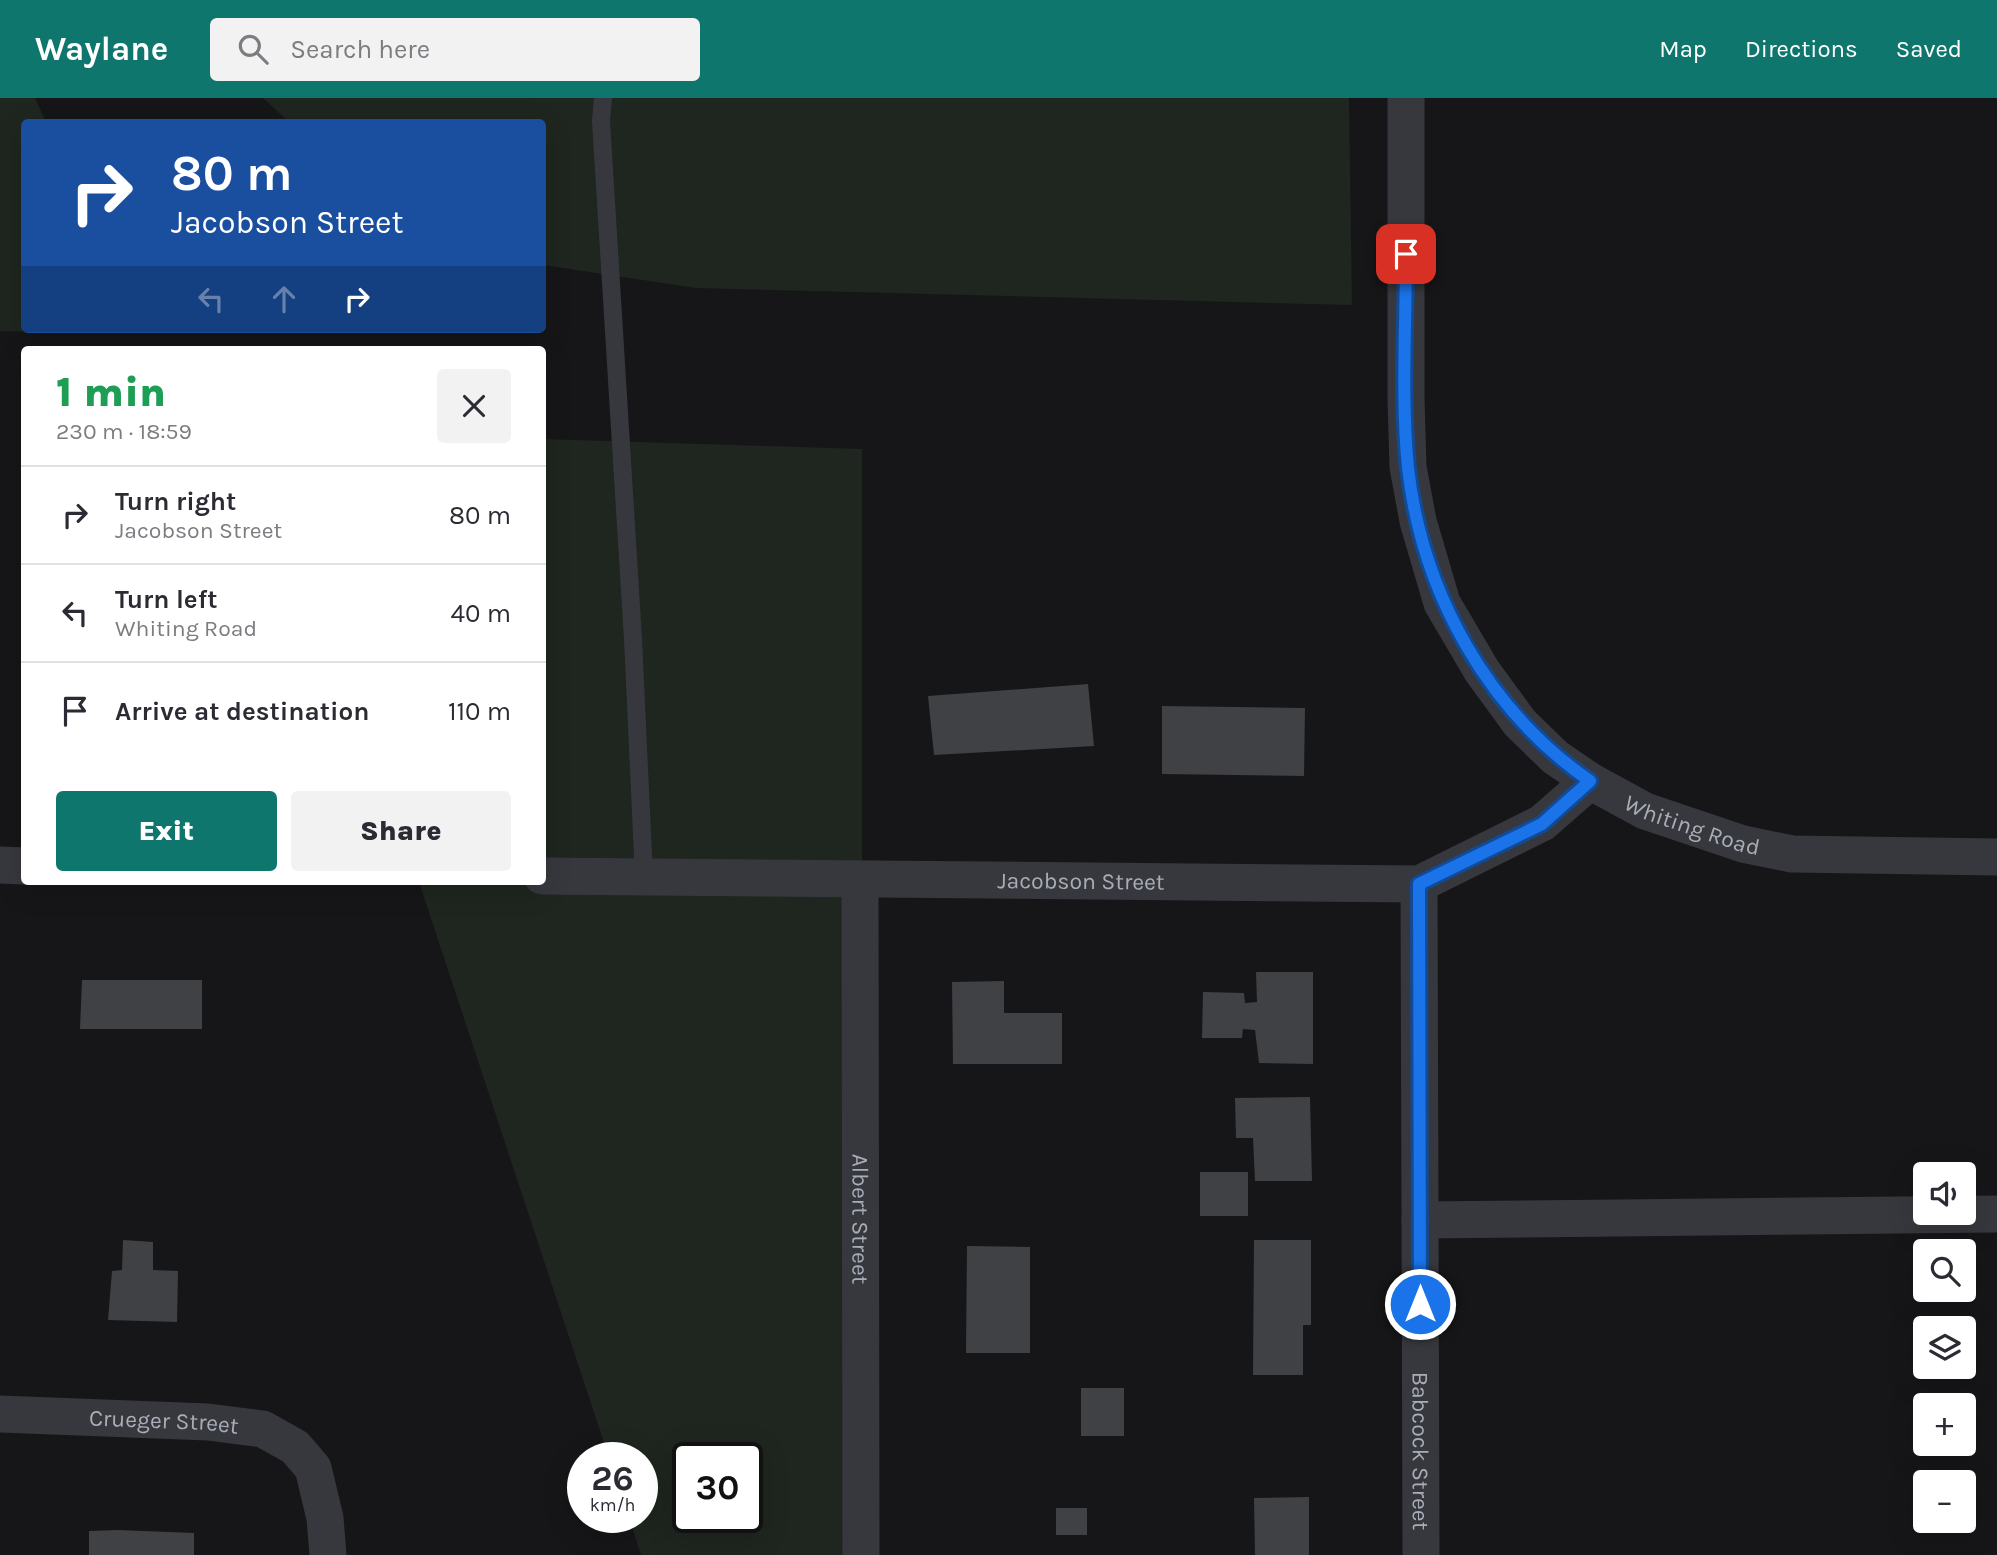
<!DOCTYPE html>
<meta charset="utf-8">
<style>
:root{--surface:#fff;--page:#f2f2f3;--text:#2b2b33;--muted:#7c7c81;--line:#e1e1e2;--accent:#0f766e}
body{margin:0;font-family:Karla,sans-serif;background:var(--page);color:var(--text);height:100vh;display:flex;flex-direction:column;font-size:26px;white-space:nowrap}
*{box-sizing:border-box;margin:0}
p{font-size:23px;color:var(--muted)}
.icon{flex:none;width:38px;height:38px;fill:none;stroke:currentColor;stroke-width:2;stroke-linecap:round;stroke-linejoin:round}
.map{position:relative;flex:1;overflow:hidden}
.side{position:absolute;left:21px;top:248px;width:525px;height:539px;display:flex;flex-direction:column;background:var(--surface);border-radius:7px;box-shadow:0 7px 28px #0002}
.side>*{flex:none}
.hud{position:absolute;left:21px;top:21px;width:525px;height:214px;border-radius:7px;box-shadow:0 7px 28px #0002;background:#1a4fa0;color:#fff;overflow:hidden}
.controls{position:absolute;left:1913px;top:1064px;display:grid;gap:14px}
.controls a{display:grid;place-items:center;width:63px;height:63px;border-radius:7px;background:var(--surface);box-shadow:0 7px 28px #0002;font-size:35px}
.speed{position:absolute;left:567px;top:1344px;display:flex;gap:14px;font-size:35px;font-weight:700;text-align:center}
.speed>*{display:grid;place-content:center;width:91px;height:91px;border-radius:50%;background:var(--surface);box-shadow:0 7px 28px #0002;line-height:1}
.speed small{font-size:18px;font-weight:400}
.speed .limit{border:4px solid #111;border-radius:10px;background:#fff;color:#111}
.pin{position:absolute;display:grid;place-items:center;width:60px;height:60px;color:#fff;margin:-30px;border-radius:14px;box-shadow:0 4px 10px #0006}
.me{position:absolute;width:77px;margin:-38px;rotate:0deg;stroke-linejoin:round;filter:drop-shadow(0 0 5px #0008)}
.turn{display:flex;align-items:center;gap:24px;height:147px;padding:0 35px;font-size:32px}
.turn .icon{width:91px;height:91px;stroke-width:2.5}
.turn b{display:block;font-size:49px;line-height:60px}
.lanes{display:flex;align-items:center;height:66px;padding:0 35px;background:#0003;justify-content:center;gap:35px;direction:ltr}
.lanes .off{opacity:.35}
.round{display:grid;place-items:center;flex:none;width:74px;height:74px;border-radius:7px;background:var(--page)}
.overview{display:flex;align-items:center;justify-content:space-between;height:119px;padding:0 35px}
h1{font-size:42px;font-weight:800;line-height:52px;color:#1e9e55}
.primary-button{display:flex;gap:14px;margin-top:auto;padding:14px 35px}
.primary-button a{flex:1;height:80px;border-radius:7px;background:var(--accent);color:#fff;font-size:28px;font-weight:800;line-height:80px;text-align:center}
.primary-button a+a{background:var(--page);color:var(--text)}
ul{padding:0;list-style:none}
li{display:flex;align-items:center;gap:21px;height:98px;padding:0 35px;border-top:2px solid var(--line)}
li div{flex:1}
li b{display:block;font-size:26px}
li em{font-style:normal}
header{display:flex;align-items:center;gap:42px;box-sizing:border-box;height:98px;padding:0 35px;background:var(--accent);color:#fff}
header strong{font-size:33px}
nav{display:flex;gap:38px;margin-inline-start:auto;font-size:24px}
.search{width:490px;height:63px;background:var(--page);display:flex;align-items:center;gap:18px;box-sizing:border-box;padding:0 24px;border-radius:7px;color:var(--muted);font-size:26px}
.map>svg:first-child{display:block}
.green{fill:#1e261f;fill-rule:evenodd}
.building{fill:#404145}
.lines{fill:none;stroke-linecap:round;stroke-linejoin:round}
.lane{stroke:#37383d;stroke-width:18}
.street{stroke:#37383d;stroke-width:37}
.route-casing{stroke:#114b97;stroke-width:18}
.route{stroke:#1a73e8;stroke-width:12}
.labels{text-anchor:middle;stroke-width:5;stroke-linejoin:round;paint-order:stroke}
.street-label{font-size:23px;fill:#a8adb8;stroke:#111113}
</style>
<header>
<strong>Waylane</strong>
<div class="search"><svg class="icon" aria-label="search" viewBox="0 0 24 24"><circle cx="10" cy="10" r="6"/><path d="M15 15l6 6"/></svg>Search here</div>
<nav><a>Map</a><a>Directions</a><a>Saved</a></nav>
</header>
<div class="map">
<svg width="1997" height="1457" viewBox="0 0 1997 1457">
<rect width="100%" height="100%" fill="#161618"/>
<path class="green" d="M0,0H35L46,24H24V231H108L109,235L0,233Z
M263,0H1349L1352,207L696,190L543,167L542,24H289Z
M543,341L862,351V1457H641L629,1419H642V1360H609L419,784H542ZM688,1360H747V1419H688Z"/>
<path class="building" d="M1088,586L1094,648L934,657L928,598Z
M1162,608L1305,610L1304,678L1162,676Z
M1256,874H1313V966L1259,965L1255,932L1243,931L1242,940H1202L1203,894L1244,895L1245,905L1257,904Z
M82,882H202V931H80Z
M1004,883V915H1062V966H953L952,884Z
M1310,999L1312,1083H1255L1253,1040H1236L1235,1000Z
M1200,1074H1248V1118H1200Z
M123,1142L153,1144V1172L178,1173L177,1224L108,1222L112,1173L122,1172Z
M1254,1142H1311V1227H1303V1277H1253Z
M967,1148L1030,1149V1255H966Z
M1081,1290H1124V1338H1081Z
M1309,1399V1457H1255L1254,1400Z
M1056,1410H1087V1437H1056Z
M118,1432L194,1435V1457H89V1433Z"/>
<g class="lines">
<path class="lane" d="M603,0L601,23L633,541L644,779"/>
<g class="street">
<path id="s1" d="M1406,0V300L1408,369L1418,423L1442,505L1482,573L1520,625L1555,659L1590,683L1645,713L1743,746L1792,756L1997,759"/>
<path d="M0,767L24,768"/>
<path id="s2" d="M542,778L1419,786L1542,725L1590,683"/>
<path id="s3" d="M860,783L861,1457"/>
<path id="s4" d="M1419,786L1421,1457"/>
<path d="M1420,1122L1997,1116"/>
<path id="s5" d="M0,1316L208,1324L263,1331L295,1349L313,1370L325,1420L328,1457"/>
</g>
</g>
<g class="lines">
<g class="route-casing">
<path id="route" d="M1406,156C1406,226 1401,300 1408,370C1422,494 1487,612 1590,683L1542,726L1419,786L1420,1206"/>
</g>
<use href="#route" class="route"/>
</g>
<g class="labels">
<g class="street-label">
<text dy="8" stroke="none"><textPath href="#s1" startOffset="856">Whiting Road</textPath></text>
<text dy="8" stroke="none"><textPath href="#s2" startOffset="539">Jacobson Street</textPath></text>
<text dy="8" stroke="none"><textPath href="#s3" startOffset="338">Albert Street</textPath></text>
<text dy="8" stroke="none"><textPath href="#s5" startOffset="164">Crueger Street</textPath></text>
<text dy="8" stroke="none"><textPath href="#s4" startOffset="567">Babcock Street</textPath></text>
</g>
</g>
</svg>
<div class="controls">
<a><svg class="icon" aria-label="sound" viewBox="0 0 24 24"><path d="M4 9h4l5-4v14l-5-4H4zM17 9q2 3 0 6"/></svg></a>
<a><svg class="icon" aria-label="search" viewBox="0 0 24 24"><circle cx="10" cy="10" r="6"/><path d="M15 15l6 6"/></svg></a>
<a><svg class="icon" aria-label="layers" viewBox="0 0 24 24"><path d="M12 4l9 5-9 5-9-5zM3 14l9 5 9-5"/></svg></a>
<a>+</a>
<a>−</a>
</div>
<div class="speed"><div>26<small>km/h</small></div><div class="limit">30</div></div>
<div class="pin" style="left:1406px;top:156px;background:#d93025"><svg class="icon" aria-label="arrive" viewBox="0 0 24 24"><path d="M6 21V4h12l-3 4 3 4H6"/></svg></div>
<svg class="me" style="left:1420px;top:1206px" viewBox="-20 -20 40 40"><circle r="17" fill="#1a73e8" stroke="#fff" stroke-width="3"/><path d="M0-11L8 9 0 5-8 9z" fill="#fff"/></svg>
<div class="hud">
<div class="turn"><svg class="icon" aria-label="right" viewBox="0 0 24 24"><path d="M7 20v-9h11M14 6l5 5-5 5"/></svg><div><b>80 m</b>Jacobson Street</div></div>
<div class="lanes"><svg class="icon off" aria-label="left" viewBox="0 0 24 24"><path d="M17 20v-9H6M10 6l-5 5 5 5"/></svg><svg class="icon off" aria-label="ahead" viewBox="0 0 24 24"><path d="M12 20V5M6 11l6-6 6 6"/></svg><svg class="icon" aria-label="right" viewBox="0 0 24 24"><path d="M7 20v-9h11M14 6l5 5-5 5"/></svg></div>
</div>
<section class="side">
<div class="overview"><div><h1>1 min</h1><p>230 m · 18:59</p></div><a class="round"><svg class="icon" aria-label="close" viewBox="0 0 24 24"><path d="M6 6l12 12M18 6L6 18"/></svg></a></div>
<ul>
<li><svg class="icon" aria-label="right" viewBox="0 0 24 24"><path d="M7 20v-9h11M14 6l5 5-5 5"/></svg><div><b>Turn right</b><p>Jacobson Street</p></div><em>80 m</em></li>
<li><svg class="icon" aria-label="left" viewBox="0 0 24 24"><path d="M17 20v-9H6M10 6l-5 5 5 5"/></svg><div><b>Turn left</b><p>Whiting Road</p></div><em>40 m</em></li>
<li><svg class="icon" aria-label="arrive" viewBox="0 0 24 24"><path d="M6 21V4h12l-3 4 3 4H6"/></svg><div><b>Arrive at destination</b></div><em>110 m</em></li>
</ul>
<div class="primary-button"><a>Exit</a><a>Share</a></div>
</section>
</div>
